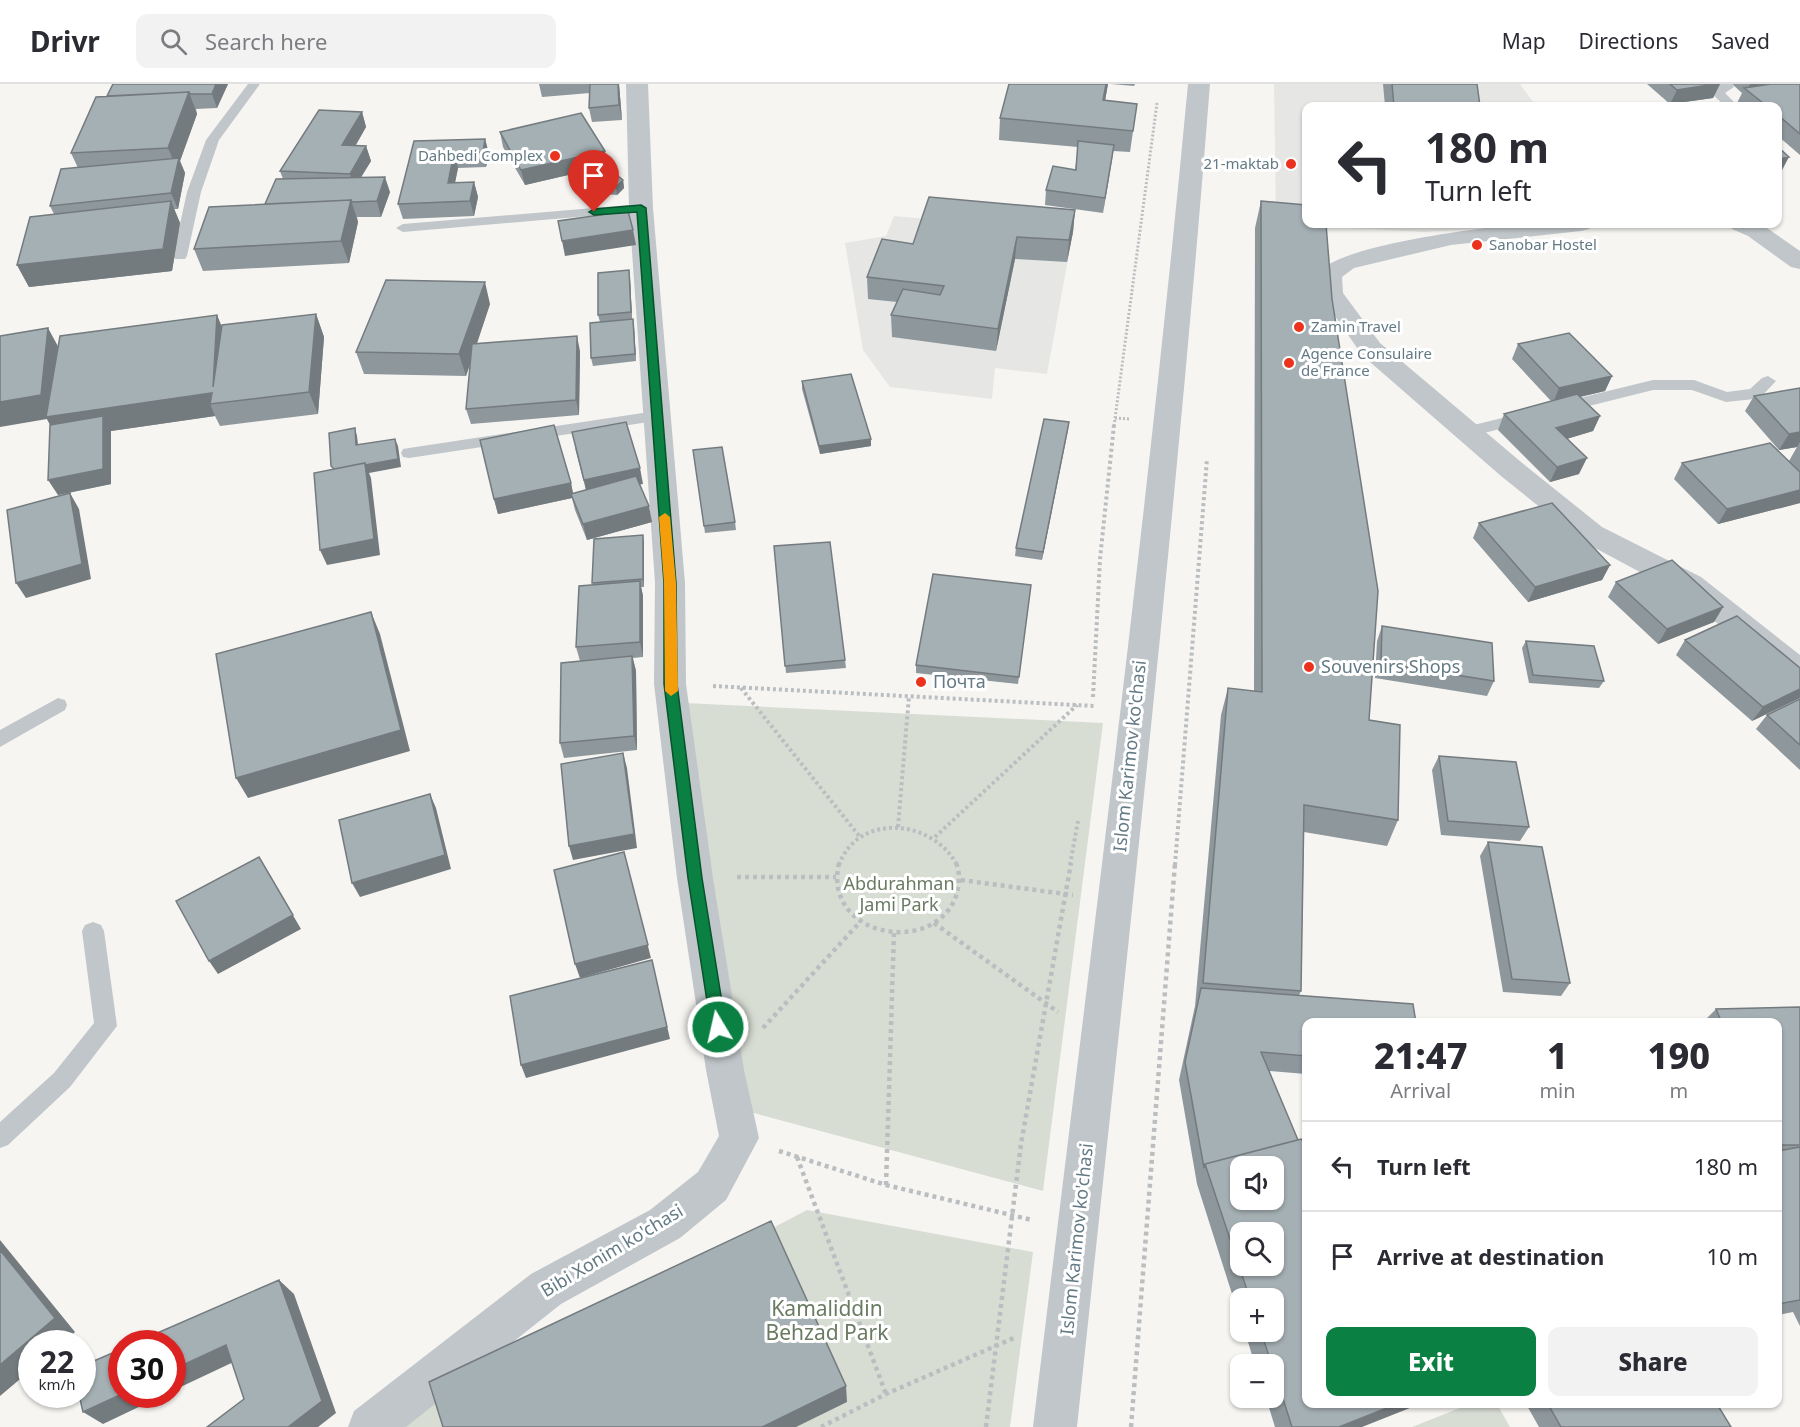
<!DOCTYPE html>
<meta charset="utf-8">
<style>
:root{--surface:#fff;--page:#f2f2f3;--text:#2b2b33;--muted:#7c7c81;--line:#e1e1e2;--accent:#0b8043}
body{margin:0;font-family:"Noto Sans",sans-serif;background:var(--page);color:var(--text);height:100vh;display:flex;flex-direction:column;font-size:22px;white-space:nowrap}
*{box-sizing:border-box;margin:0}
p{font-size:20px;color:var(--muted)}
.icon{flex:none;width:33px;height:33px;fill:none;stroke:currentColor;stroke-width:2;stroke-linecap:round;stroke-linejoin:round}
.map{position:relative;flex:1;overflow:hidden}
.drawer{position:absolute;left:1302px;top:934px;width:480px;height:390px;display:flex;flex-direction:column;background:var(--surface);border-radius:12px;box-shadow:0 2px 4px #0004}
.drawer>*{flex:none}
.guide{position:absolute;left:1302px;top:18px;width:480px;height:126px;border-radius:12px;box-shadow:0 2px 4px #0004;background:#fff;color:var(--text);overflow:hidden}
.buttons{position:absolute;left:1230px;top:1072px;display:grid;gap:12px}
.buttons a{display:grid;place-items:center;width:54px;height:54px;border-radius:12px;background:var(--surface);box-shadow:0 2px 4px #0004;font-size:30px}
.speed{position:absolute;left:18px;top:1246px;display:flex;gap:12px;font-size:30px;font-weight:700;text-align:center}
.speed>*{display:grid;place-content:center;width:78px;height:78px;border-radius:50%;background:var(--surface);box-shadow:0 2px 4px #0004;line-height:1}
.speed small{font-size:15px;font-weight:400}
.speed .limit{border:9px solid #d22;background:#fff;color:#111}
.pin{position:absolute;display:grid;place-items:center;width:51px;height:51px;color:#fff;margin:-62px -26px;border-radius:50% 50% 50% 0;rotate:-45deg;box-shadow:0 0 6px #0007}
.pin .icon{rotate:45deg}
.me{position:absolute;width:66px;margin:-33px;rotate:351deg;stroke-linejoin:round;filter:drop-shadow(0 0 4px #0008)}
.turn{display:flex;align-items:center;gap:21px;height:126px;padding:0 24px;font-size:27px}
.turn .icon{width:78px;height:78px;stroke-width:2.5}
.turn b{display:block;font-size:42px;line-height:51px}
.eta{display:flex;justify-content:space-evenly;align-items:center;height:102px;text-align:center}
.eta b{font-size:36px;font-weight:800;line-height:42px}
.primary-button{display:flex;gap:12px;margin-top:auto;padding:12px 24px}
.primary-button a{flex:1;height:69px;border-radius:12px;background:var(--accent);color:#fff;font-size:24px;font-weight:800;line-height:69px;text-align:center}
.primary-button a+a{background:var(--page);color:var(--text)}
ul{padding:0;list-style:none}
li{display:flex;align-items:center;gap:18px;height:90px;padding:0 24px;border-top:2px solid var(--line)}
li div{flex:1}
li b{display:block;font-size:22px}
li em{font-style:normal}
header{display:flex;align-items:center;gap:36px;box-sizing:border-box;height:84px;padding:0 30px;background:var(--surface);border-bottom:2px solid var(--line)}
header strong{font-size:28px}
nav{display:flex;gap:33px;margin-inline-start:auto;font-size:21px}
.search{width:420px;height:54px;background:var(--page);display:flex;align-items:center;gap:15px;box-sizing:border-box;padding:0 21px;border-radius:12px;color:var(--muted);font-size:22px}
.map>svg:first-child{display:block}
.built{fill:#e6e7e5}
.green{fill:#d8ddd3}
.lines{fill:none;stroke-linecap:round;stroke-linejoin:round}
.path-far2{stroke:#babec0;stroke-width:3;stroke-dasharray:2 2;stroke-linecap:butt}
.path-far1{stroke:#babec0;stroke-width:4;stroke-dasharray:3 3;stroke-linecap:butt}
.path{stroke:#babec0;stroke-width:4.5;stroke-dasharray:4 4;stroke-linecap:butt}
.lane{fill:#c0c6c9;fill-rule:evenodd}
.street{fill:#c0c6c9;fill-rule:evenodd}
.wall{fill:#8e979b}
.shaded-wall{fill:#747b7e}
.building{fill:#a5b0b4;stroke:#747b7e;stroke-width:1.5;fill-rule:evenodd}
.route{fill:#0b8043;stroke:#07532c;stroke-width:1.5}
.slow{fill:#f59e0b}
.poi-dot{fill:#ec321c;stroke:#fff;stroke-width:2}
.labels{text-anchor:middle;stroke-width:6;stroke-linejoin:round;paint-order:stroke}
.far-poi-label{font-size:15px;fill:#637a85;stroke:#fff;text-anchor:start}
.poi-label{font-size:18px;fill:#637a85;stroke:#fff;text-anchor:start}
.street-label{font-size:18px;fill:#637a85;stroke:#fff}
.park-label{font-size:18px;fill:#6a7b62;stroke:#fff}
.near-park-label{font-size:21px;fill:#6a7b62;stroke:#fff}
</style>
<header>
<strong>Drivr</strong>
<div class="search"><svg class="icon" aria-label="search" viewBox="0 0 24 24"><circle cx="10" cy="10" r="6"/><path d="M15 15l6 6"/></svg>Search here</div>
<nav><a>Map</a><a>Directions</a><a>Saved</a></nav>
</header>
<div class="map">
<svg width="1800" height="1343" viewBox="0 0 1800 1343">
<rect width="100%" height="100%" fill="#f6f5f2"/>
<path class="built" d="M1274,0H1520L1536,22H1306V140H1563L1424,148L1351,144L1276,137Z
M894,132L1073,148L1047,290L995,284L992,315L890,303L863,266L845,159L886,152Z"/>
<path class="green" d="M685,619L1103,639L1043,1107L750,1028Z
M807,1126L1033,1168L1010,1343H398L404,1336Z
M1470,1320H1497L1510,1343H1412Z"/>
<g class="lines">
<path class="path-far2" d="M1115,334L1129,335
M1114,342L1157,19"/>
<path class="path-far1" d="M713,602L1095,622
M741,604L860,753
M1093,613L1100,475L1114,341
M898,743L909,612
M935,753L1077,621
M839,781C858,728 933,735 957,781
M1070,781L1078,737
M1175,781L1207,375"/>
<path class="path" d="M839,779C822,851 929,873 955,815C959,804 961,790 956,779
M737,793H836
M961,796L1073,811
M934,839L1058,928
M763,944L860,838
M779,1067L886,1101L1032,1136
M797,1073L886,1310
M886,1101L894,849
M821,1343L886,1310L1016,1253
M986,1343L1021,1060L1071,779
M1131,1343L1175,779"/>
<path class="lane" d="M248,0H260L219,56L201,108L187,172L185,175H175L173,172L187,108L206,56Z
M1718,0H1732L1734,3L1725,9L1738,22H1725L1710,8L1719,2Z
M641,120L646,121L648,124L646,127L403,148L396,144L403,140Z
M1768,292L1776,297L1760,314L1754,315L1726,318L1692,306H1653L1561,329L1553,324L1555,320L1653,296H1694L1727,308L1750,305L1762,294Z
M656,327L664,332L662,336L409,374L403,373L401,369L403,365L409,364Z
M1526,328L1534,333L1532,337L1468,353L1462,352L1460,348L1462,344Z
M58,614L65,616L67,621L65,626L0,663V646Z
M93,838L101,841L104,847L117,942L70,1003L8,1061L0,1064V1038L54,989L94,939L82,847L85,841Z"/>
<path class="street" d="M626,0H648L653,124L685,499L686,600L713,794L744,986L759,1054L726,1116L680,1154L561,1220L406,1343H348L354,1327L531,1190L650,1126L698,1088L719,1052L706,986L677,794L654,600L655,499L629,124Z
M1188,0H1210C1175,448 1124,896 1077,1343H1033C1087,896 1146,449 1188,0Z
M1519,140H1593L1589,145L1581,147L1451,161L1354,184L1342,193L1343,209L1380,259L1521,378L1602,443L1701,493L1800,571V600L1789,596L1679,509L1582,457L1501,392L1362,271L1319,209L1317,190C1337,161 1481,144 1519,140Z
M1728,140H1759L1764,142L1800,167V185L1791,183L1748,152L1732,145Z"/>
</g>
<path class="wall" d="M113,0H228L217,24L196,25L197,30L180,77L185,89L178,125H174L180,139L172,187L29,203L17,181L54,130L50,122L78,84L71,69L107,13Z
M539,0H619L622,36L592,38L589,24L590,9L542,13Z
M1108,0L1105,17L1137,20L1130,68L1113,67L1103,129L1045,121L1046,106L1075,86L1078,63L999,56L1000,34Z
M1111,0H1135L1134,2Z
M1383,0H1477L1480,22H1385Z
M1647,0H1720L1713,14L1670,20Z
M1732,0H1800V71L1778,52V22H1742L1737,19L1742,9Z
M362,28L366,43L356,61L366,62L371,77L361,93L390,108L381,133H357L358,138L349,179L203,187L194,165L266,120L283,95L280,87Z
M500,48L607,82L525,101L503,63Z
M485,55L489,70L486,83L458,84L455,98H474L478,113L474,132L403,135L398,120L414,57Z
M623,96L624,104L617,111L604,110L601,105L599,97Z
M1261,117L1369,636L1398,736L1387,762L1304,748L1301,907L1299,911L1306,939V990L1269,987L1362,1343H1275L1266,1314H1274V1281H1255L1245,1248H1274V1215H1240V1235L1197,1100L1179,996L1195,922L1221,631L1228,604L1254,607L1255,144Z
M1075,126L1073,148L1067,178L1015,175L996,267L892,253L891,231L897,218L868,215L867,193L913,160Z
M629,186L630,194L632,235L634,243L636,277L593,282L591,274L600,238L598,231Z
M490,220L477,259L580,267L579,331L471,340L466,325L471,277L466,292L364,290L356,268Z
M316,230L324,253L318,330L220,342L215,332L111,347V400L58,411L50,341L47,335L58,264L217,231L221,242Z
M1518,260L1612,292L1605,307L1580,313L1600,332L1593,347L1567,355L1579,390L1550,398L1498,346L1504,330L1551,317L1512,275Z
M802,297L871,355V362L820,370L802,305Z
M1800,304V419L1718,440L1674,395L1682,379L1789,377L1797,363L1779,366L1745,327L1754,312Z
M1069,338L1042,476L1015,472L1016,464Z
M575,364L643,400H639L652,438L587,456L575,426L572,414L498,430L494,415L571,399L573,410L586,406Z
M693,366L735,438L736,446L705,449Z
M1479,439L1610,481L1602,496L1528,518L1473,454Z
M644,459V503H641L643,512V573L633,574L636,587L637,666L564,674L560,659L580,577L576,563L593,500L592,499Z
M774,462L845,576L846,584L786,589Z
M1616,498L1723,523L1714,538L1658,560L1608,513Z
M1031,501L1018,600L916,589V581Z
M1382,542L1494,597L1487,612L1375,594L1377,557Z
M1685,556L1800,584V614L1752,637L1676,571Z
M1526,557L1604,597L1599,604L1529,599L1522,564Z
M1800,615V686L1756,645L1767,631Z
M1439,672L1529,743L1520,757L1441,751L1432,686Z
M1488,758L1570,899L1561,912L1503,908L1480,772Z
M1800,923V1242L1793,1228L1778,1231V939H1705L1704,937L1716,925Z
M1526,1320H1717L1731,1343H1539Z"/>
<path class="shaded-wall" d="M216,0H228L217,24L212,10Z
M618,0H619L622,36L619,21Z
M1106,0H1108L1101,38L1103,16Z
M1715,0H1720L1713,14L1670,20L1677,6Z
M1750,0H1792L1747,7Z
M189,8L197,30L180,77L185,89L178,125L171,109L177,85L168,64Z
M362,28L366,43L347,76L342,61Z
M485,55L489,70L486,83L483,68Z
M1114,61L1112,76L1103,129L1105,114Z
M366,62L371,77L354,105L350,90Z
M605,67L607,82L525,101L521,86Z
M454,69L458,84L452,114L448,99Z
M1789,73L1781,88L1778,89V75Z
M385,93L390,108L381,133L377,117Z
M623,96L624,104L617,111L616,103Z
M474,98L478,113L474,132L470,117Z
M351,116L358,138L349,179L341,157Z
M171,117L180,139L172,187L29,203L17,181Z
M1075,126L1073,148L1067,178L1069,156Z
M633,146L636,161L565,172L562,157Z
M1017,153L1015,175L996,267L998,245Z
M629,186L630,194L632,236L631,228Z
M485,198L490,220L466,292L459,270Z
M316,230L324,253L318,330L309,308Z
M217,231L226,253L213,303Z
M633,235L634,243L636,277L635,270Z
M48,244L60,266L212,309L210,320L215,332L111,347V400L58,411L48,396L58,355L47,335L0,343V318Z
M577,252L580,267L579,331L576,316Z
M1612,292L1605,307L1553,319L1559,304Z
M1600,332L1593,347L1549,360L1556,344Z
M1069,338L1068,346L1042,476L1043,468Z
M355,344L357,352L359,369L356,361Z
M1800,348V358L1797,363L1779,366L1789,350Z
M395,355L398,362L401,383L369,389L371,394L380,471L327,481L320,466L339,394Z
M871,355V362L820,370L819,362Z
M1587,374L1579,390L1550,398L1557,383Z
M640,384L643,400L587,411L584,396Z
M571,399L574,414L571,410L572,414L498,430L494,415Z
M1800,406V419L1718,440L1727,425Z
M70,409L79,425L91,495L26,514L16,499Z
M649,422L652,438L587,456L583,440Z
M643,451L644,459V503L643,495Z
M1610,481L1602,496L1528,518L1535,503Z
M640,497L643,512V573L640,558Z
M1723,523L1714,538L1658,560L1667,545Z
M371,528L380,550L410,667L248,714L236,694Z
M632,572L636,587L637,666L634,652Z
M1800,605V614L1752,637L1763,623Z
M623,669L627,684L637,764L573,776L569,762Z
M430,710L436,724L451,785L360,813L352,799Z
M624,768L651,874L580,894L575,880Z
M259,773L301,845L218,890L209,877Z
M652,876L670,955L526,994L521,981Z
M0,1156L75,1248L61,1260H32V1285L0,1312Z
M279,1196L294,1210L336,1329L318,1343H288Z
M226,1261L242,1274L172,1307V1286Z
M846,1302L847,1318L796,1343H762Z
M122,1310V1311H164L103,1340L83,1328Z
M1397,1320H1420L1362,1343H1339Z"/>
<path class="building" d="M113,0H216L212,10H190L189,8L107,12Z
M590,0H618L619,21L589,24Z
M1009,0H1106L1103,16L1137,20L1133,47L1000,34Z
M1392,0H1477L1480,22H1394Z
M1670,0H1715L1677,6Z
M1771,0H1800V50L1778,31V22H1767L1744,4Z
M189,8L168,64L71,69L96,13Z
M319,26L362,28L342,61L366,62L350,90L280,87Z
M581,29L605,67L521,86L500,48Z
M485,55L483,68L454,69L448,99L474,98L470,117L398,120L414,57Z
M1078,57L1114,61L1105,114L1046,106L1053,82L1076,86Z
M1778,63L1789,73L1778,75Z
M179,74L171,109L50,122L61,85Z
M618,92L623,96L616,103H603L599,97L603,93Z
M385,93L377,117L352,118L351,116L265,120L276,95Z
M929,113L1075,126L1069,156L1017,153L998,245L891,231L903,205L940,211L944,202L867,193L882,155L913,160Z
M351,116L341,157L194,165L209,123Z
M171,117L163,165L17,181L30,133Z
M1261,117L1306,121V140H1326L1332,215L1378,507L1369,636L1400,641L1398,736L1304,721L1301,907L1203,899L1228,604L1262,608Z
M628,127L633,146L562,157L558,137Z
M629,186L631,228L598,231V189Z
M386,196L485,198L459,270L356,268Z
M316,230L309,308L210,320L212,309L46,333L60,252L217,231L213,303L222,241Z
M633,235L635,270L591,274L590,239Z
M48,244L41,311L0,318V252Z
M1569,249L1612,292L1559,304L1518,260Z
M577,252L576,316L466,325L472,260Z
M851,290L871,355L819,362L802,297Z
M1800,304V348L1789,350L1754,312Z
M1577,310L1600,332L1556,344L1587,374L1557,383L1504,330Z
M103,332V385L48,396L50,341Z
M1044,335L1069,338L1043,468L1016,464Z
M626,338L640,384L584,396L572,348Z
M554,341L571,399L494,415L480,356Z
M355,344L356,361L395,355L398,375L365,381V379L334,385L331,382L329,349Z
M1770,359L1800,388V406L1727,425L1682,379Z
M722,363L735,438L704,442L693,366Z
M365,379L374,455L320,466L314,389Z
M636,392L649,422L583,440L571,410Z
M70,409L82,480L16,499L7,426Z
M1552,419L1610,481L1535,503L1479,439Z
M643,451V495L592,499L594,455Z
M830,458L845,576L785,582L774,462Z
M1672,476L1723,523L1667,545L1616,498Z
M933,490L1031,501L1019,593L916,581Z
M640,497V558L576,563L579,502Z
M371,528L401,646L236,694L216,570Z
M1737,532L1800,584V605L1763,623L1685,556Z
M1382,542L1492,559L1494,597L1381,579Z
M1526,557L1594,562L1604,597L1533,591Z
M632,572L634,652L560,659L561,579Z
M1800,615V661L1767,631Z
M623,669L634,750L569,762L561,680Z
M1439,672L1516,678L1529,743L1448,737Z
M430,710L445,771L352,799L339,736Z
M1488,758L1542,763L1570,899L1512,895Z
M624,768L648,861L575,880L554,786Z
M259,773L293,831L209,877L176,817Z
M652,876L667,943L521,981L510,912Z
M1201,904L1413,920L1416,939H1306V972L1261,968L1298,1056L1205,1080L1204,1084L1185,978Z
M1800,923V1061H1778V939H1722L1716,925Z
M1301,1055L1306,1061V1320H1397L1339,1343H1292L1274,1287V1281H1272L1261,1248H1274V1215H1250L1205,1080ZM1240,1083H1274V1116H1240ZM1240,1149H1274V1182H1240Z
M1800,1063V1216L1778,1220V1067Z
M771,1137L846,1302L762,1343H443L429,1298Z
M0,1166L55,1234L0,1281Z
M279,1196L322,1317L288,1343H207L244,1315L226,1261L172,1286V1260H132Z
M122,1265V1310L83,1328L79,1311H82V1282Z
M1548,1320H1717L1731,1343H1561Z"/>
<path class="route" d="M641,121L646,124L676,499L677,600L702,794L726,943L724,948L718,950L713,948L711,943L688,794L664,600V499L637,128L594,131L589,128L594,125Z"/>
<path class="slow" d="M665,429L670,433L676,499L678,607L671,612L665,607L664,499L659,433Z"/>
<g class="poi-dot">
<circle cx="555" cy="72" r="6"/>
<circle cx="1291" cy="80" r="6"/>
<circle cx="1477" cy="161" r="6"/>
<circle cx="1299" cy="243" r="6"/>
<circle cx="1289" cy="279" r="6"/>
<circle cx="1309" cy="583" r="6"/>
<circle cx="921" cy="598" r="6"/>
</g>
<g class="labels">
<g class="far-poi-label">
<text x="543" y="77" text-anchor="end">Dahbedi Complex</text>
<text x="1279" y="85" text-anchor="end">21-maktab</text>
<text x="1489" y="166">Sanobar Hostel</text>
<text x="1311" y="248">Zamin Travel</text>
<text x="1301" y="275">Agence Consulaire<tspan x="1301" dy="17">de France</tspan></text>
</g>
<g class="poi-label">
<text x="1321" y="589">Souvenirs Shops</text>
<text x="933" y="604">Почта</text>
</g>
<g class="street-label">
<text transform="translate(1130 672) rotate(-84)" y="6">Islom Karimov ko'chasi</text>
<text transform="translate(1077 1155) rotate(-84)" y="6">Islom Karimov ko'chasi</text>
<text transform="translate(612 1167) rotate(-31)" y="6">Bibi Xonim ko'chasi</text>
</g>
<g class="park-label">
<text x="899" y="806">Abdurahman<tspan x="899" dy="21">Jami Park</tspan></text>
</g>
<g class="near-park-label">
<text x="827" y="1232">Kamaliddin<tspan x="827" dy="24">Behzad Park</tspan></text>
</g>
</g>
</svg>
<div class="buttons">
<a><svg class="icon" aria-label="sound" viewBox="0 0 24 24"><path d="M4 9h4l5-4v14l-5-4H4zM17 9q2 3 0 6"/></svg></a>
<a><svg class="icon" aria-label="search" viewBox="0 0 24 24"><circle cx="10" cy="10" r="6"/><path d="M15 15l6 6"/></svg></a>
<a>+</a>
<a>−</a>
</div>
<div class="speed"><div>22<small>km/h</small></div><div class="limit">30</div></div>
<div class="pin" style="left:594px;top:128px;background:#d93025"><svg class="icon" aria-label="arrive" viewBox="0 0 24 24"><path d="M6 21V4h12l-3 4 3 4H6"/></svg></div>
<svg class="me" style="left:718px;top:943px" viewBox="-20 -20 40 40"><circle r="17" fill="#0b8043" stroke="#fff" stroke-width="3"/><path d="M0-11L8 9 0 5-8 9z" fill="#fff"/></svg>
<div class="guide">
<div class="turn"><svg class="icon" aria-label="left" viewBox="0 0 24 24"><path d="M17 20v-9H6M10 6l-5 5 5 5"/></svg><div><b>180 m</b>Turn left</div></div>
</div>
<section class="drawer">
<div class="eta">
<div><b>21:47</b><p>Arrival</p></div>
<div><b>1</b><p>min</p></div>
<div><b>190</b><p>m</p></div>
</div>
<ul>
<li><svg class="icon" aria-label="left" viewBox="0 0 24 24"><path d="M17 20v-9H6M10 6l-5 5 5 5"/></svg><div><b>Turn left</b></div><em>180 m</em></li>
<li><svg class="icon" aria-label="arrive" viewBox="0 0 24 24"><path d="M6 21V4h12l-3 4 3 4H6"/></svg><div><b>Arrive at destination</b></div><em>10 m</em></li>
</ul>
<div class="primary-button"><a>Exit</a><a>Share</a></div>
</section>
</div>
